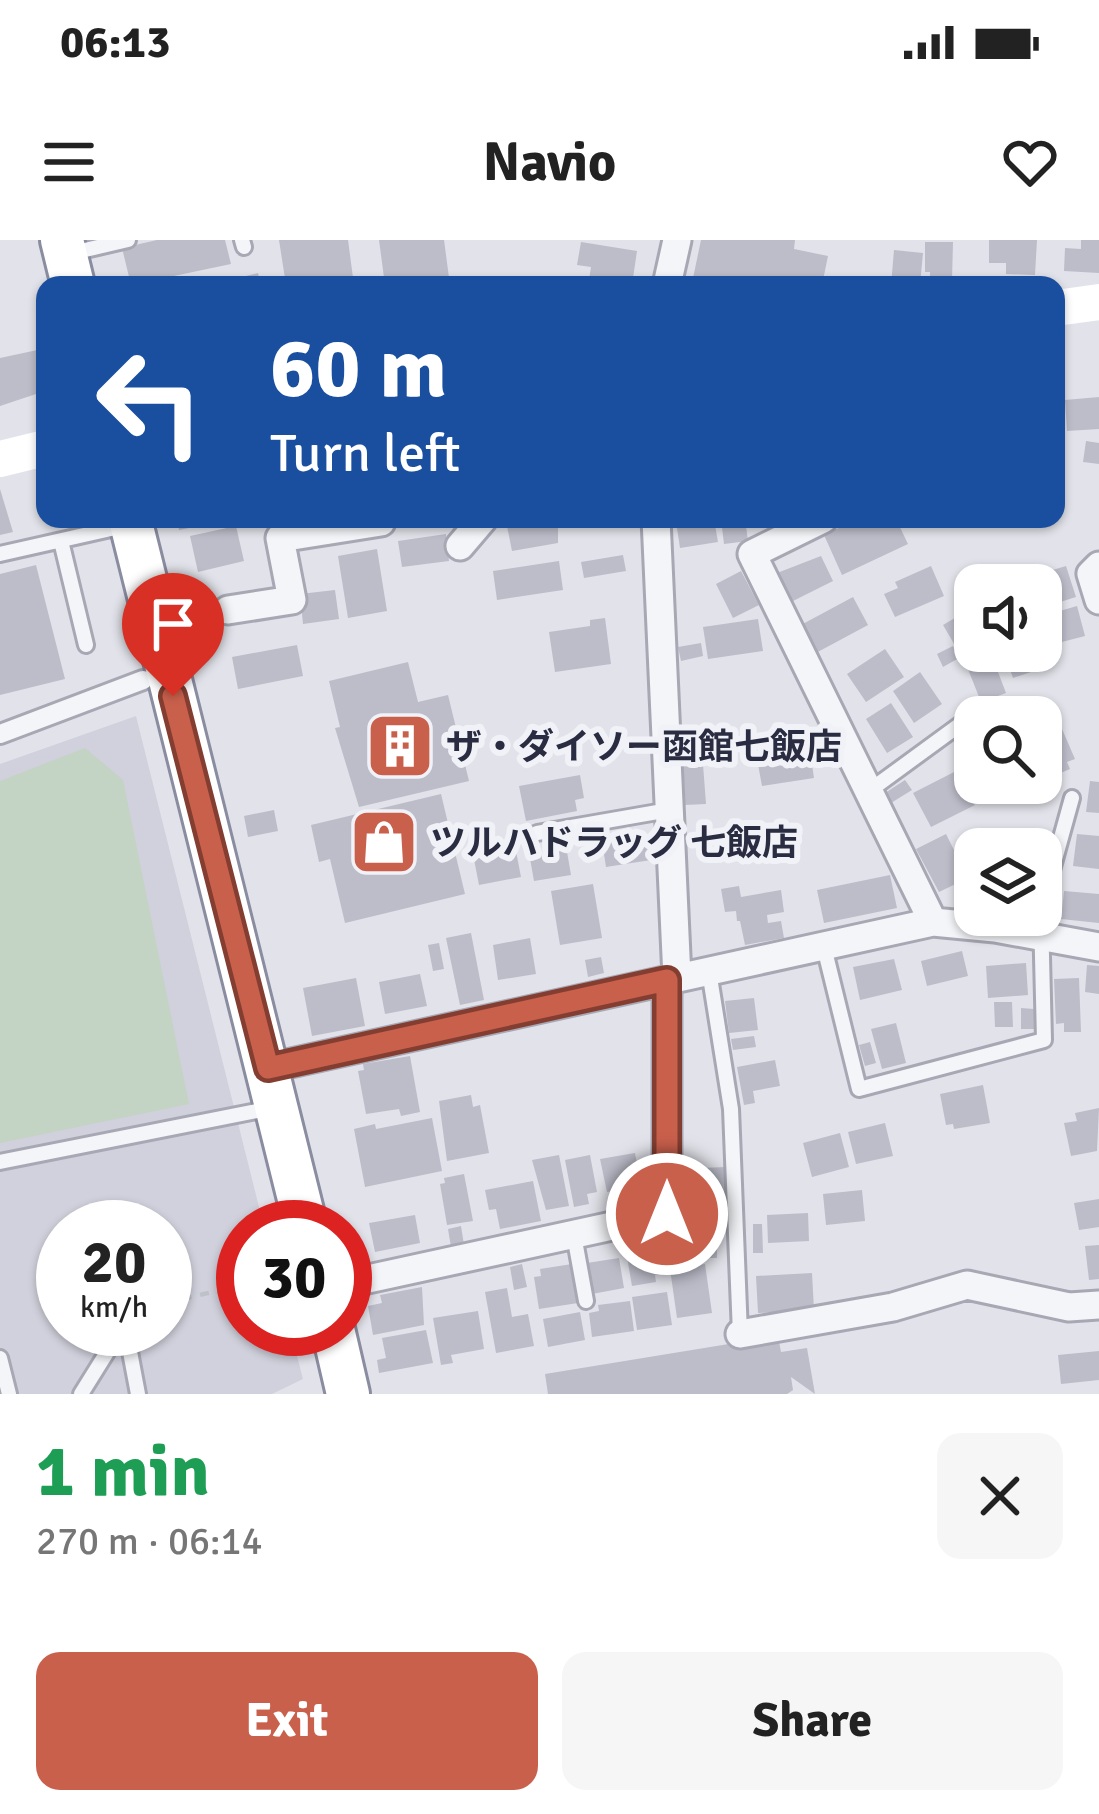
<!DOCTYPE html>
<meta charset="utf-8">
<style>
:root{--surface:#fff;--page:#f6f6f6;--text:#222;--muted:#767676;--accent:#c9604c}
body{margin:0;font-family:Signika,"Noto Sans JP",sans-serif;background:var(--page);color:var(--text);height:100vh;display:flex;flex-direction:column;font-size:45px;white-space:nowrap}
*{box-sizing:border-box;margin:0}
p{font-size:39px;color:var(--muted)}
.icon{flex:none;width:66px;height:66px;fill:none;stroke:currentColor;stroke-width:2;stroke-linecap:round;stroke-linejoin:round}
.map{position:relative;height:1154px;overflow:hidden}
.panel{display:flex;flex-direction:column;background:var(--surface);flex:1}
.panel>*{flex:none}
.hud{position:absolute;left:36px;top:36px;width:1029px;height:252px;border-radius:24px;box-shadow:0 3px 9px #0004;background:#1a4fa0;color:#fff;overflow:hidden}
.controls{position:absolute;left:954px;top:324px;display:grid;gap:24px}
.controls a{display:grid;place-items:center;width:108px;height:108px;border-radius:24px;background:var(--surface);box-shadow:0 3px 9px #0004;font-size:60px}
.speed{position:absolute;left:36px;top:960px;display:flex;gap:24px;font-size:60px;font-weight:700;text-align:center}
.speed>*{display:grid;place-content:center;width:156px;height:156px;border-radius:50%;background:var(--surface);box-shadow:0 3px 9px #0004;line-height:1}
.speed small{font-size:30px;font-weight:400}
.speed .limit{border:18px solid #d22;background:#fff;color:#111}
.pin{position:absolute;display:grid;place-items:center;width:102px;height:102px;color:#fff;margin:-123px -51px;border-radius:50% 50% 50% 0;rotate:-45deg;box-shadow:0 0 12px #0007}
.pin .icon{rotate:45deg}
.me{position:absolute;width:132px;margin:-66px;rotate:0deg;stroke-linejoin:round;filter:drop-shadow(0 0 9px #0008)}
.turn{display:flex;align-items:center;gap:42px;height:252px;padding:0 36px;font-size:54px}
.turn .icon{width:156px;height:156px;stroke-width:2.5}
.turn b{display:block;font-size:84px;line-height:102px}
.round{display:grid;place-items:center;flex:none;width:126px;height:126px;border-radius:24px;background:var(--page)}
.head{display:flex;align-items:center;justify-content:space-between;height:204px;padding:0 36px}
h1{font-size:72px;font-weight:800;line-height:90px;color:#1e9e55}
.cta{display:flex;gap:24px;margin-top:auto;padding:24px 36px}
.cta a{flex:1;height:138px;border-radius:24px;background:var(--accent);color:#fff;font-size:48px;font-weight:800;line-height:138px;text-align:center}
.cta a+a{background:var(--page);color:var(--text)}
.status{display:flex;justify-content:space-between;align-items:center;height:84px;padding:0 60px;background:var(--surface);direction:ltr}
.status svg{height:33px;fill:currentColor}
header{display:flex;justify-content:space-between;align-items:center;height:156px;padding:0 36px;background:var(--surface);font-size:54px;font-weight:800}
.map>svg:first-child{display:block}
.built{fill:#d0d1dc;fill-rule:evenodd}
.green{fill:#c3d3c4}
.building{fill:#bcbdc9}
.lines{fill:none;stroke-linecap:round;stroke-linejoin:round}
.service-casing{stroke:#a7a8b4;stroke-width:20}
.pedestrian-casing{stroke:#a7a8b4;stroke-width:24}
.minor-casing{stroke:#a7a8b4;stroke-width:33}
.trunk-casing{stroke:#8a8ca0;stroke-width:48}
.path{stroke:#bfc1c8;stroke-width:4.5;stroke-dasharray:9 9;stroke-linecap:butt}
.service{stroke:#f4f5f8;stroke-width:14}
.pedestrian{stroke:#f4f5f8;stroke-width:18}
.minor{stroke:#f4f5f8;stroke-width:27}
.secondary{stroke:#fff;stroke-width:36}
.trunk{stroke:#fff;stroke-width:42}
.route-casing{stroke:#833e31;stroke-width:30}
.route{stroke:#c9604c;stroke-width:21}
.labels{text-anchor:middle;stroke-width:12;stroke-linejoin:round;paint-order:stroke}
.poi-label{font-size:36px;font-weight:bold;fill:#2a2c41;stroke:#f1f2f7;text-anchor:start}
</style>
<div class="status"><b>06:13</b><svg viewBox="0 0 49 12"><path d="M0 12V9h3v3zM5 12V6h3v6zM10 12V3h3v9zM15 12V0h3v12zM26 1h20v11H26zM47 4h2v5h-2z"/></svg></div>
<header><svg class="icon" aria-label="menu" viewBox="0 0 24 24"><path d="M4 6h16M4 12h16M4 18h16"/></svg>Navio<svg class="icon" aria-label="heart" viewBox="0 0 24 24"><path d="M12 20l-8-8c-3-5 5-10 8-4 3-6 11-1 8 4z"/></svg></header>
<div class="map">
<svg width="1099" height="1154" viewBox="0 0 1099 1154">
<rect width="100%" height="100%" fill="#e2e2ea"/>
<path class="built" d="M136,476L264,987H243V1089H290L303,1139L272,1154H0V524ZM63,987H165V1089H63Z"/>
<path class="green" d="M85,508L123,540L189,864L0,903V541Z"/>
<path class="building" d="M157,0H225L231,24L131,45L122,8Z
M279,0H348L354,45H286Z
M379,0H444L450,45H385Z
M701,0H795L794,9L828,16L822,45L692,43Z
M989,0H1037L1035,35L1006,34V23H989Z
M1081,0H1099V33L1064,31L1065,8L1081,9Z
M581,2L637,11L632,45L589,40L591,27L577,25Z
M925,2H953L952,41H930V32H925Z
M894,10L923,13L920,45H891Z
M258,33L261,45H217V43Z
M42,109L45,151L0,166V118Z
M1099,157V189L1067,191L1065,160Z
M1086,201L1099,203V224L1083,222Z
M0,249L13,292L0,295Z
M177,279H223L224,281L179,290Z
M519,279H558V303L512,311L506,281Z
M682,279H714L718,302L680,308L677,288L683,287Z
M721,279H745L748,301L724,304Z
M858,279H896L908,304L842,335L824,295Z
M236,286L244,321L198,332L190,296Z
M446,294L449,321L402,327L398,301Z
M377,309L387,371L348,378L338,316Z
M623,315L626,331L584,338L581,322Z
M821,316L833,341L791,362L777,333Z
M559,321L563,350L497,360L493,331Z
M36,325L65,439L0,455V334Z
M931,326L944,356L895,377L884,354L898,348L895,342Z
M1066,326L1076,357L1041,368V345H1028L1026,338Z
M741,331L759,365L733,378L716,344Z
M335,350L339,379L303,384L300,354Z
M853,357L868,385L814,414L799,386Z
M975,366V405L960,414L943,385Z
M1077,366L1085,396L1054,404L1046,375Z
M605,378L611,424L555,432L549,392L590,386V380Z
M758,379L763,411L708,419L703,387Z
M701,403L703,416L681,421L678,407Z
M297,405L303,436L238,449L232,417Z
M953,406L959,418L943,427L937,414Z
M885,409L904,437L866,462L847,434Z
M980,411H990L1006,453L981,462L964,419Z
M1004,411H1037L1043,428L1013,438Z
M408,422L418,462L448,455L469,541L359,567L335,488L340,487L329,441Z
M920,432L942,464L914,483L893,451Z
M891,463L913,497L887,513L866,479Z
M1062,489L1075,519L1067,522L1070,529L1041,541V506L1049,503L1046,496Z
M702,511L706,564L684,565L680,512Z
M810,511L814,538L762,546L757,519Z
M975,529V543H990L992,547L971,558L975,565L931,587L913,553L958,530L961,536Z
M580,535L584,558L575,560L577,571L526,581L519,546Z
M905,540L912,550L891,563L885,553Z
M1090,541L1099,542V573L1086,572Z
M441,554L465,654L345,683L330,619L319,622L311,585Z
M274,570L278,591L248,597L244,576Z
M946,594L968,638L939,652L916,609Z
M1077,594L1099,596V629L1073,626Z
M638,595L640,605L648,603L651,620L606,627L602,601Z
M515,606L521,637L479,645L473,614Z
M566,606L571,635L534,641L529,613Z
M890,635L897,668L824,683L817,650Z
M593,644L602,698L560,705L551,651Z
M739,646L741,657L781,650L784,672L767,675L768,683L781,681L784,698L745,705L740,681H737L736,671L725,672L721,649Z
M1064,651L1099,654V683L1061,679Z
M471,693L484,760L460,765L446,698Z
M530,698L536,734L498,740L493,705Z
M439,703L444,729L433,731L428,705Z
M962,711L968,736L927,746L921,721Z
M601,717L604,733L588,737L585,720Z
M894,719L902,750L860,760L853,727Z
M1026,723L1028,755L988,758L986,726Z
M1087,725L1099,726V754L1085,752Z
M420,734L427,766L385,774L379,742Z
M356,738L365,786L312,796L303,748Z
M1079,738L1081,792H1064V783L1056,784L1054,739Z
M754,758L758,790L729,793L725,761Z
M994,762H1012L1013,787H995Z
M1021,768L1034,769V789H1021Z
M896,783L906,823L882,829L871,789Z
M754,796L756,807L733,810L731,799Z
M870,802L876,823L865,826L859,805Z
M410,816L420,872L401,876L399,869L366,874L358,831L364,830L363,824Z
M775,820L780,846L753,851L755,863L744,865L737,827Z
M983,845L990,883L954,889L953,884L946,885L940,854Z
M471,855L473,867L480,865L489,913L447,921L439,861Z
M1099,868L1097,911L1071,916L1064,883L1077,881L1075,873Z
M432,878L442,931L365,947L354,889L375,884L376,889Z
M885,883L893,916L856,924L848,892Z
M840,893L849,927L812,937L803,903Z
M635,913L641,946L607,952L600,919Z
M559,915L569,966L546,970L532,920Z
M590,915L597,952L587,954L589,964L574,967L565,920Z
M725,927L727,958L682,961L680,929Z
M464,934L473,981L447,985L440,944L445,943L444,938Z
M533,941L541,981L500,989L496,969L489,970L485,950Z
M862,950L865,981L826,985L823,954Z
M1099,959V987L1079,990L1074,963Z
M687,970L720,971V998L686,997Z
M808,973L809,1001L768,1003L767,975Z
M415,975L420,1003L375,1012L369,983Z
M753,984H762L763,1013H753Z
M461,986L464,1005L451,1007L448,989Z
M656,1003L660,1034L655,1035L656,1042L632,1046L626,1011Z
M717,1004V1018H684V1005Z
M1099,1005V1039L1089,1040L1085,1006Z
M619,1018L624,1048L592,1054L587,1023Z
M522,1024L527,1047L514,1050L510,1027Z
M572,1024L578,1063L539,1069L534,1037L541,1036L540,1029Z
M705,1024L712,1073L677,1078L670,1029Z
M812,1033L814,1070L758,1073L756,1036Z
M422,1047L424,1085L373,1095L368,1066L382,1063L380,1055Z
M507,1048L512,1077L528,1074L534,1106L496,1113L485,1052Z
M667,1052L672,1085L637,1090L632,1057Z
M630,1061L634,1091L592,1097L589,1073L599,1071L598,1065Z
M478,1071L484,1109L451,1115L453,1123L441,1125L433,1078Z
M580,1072L585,1100L548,1107L543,1079Z
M426,1090L433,1123L379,1133L377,1120L386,1118L382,1098Z
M778,1096L781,1112L807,1108L815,1154L791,1137L793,1150L787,1154H548L545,1134Z
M1099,1111V1140L1061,1144L1058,1115Z"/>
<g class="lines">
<g class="service-casing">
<path id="service" d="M242,0L244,7
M68,14L128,0
M61,301L86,405
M0,314L124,286
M869,551L973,475L1037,473
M537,593L669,570
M1041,670L1072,558
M824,707L859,849L1044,800L1041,675
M709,731L731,869L740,1094
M0,922L272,868
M574,995L586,1061
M119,1093L136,1096L147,1089
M127,1096L138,1154
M0,1118L9,1154
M81,1154L119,1093"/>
</g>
<g class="pedestrian-casing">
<path id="pedestrian" d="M0,494L143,440"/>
</g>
<g class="minor-casing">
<path id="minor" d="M667,45L677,0
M656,279L677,738
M823,279L752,314L933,682
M460,306L483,279
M1099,326L1091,334L1099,360
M228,370L292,360L280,298L381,282L380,279
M268,828L933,682L995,688L1099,707
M345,1044L667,974V740
M740,1094L893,1067L967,1045L1069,1067L1099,1065"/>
</g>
<g class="trunk-casing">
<path id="trunk" d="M62,0L73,45
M130,279L306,987
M333,1089L348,1154"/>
</g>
<path class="path" d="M165,1063L243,1045"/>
<use href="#service" class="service"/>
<use href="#pedestrian" class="pedestrian"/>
<use href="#minor" class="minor"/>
<path class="secondary" d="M1056,68L1099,62
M0,219L45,208"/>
<use href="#trunk" class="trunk"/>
</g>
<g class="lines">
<g class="route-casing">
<path id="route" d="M173,456L268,828L667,740V974"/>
</g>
<use href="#route" class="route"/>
</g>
<defs>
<g id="building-square" transform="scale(3.45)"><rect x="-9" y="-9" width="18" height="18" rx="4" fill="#c9604c" stroke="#f1f2f7"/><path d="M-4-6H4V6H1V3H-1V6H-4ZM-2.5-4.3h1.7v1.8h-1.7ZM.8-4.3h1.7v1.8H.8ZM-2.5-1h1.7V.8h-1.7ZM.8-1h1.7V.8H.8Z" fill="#fff"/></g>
<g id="shop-square" transform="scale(3.45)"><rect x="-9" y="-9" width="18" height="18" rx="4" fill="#c9604c" stroke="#f1f2f7"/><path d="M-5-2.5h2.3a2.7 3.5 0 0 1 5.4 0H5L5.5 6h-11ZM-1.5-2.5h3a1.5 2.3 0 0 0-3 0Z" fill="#fff"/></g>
</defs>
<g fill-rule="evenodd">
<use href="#building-square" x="400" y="506"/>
<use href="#shop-square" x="384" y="602"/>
</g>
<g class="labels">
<g class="poi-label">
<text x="446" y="519">ザ・ダイソー函館七飯店</text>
<text x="430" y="615">ツルハドラッグ 七飯店</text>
</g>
</g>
</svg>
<div class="controls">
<a><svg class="icon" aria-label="sound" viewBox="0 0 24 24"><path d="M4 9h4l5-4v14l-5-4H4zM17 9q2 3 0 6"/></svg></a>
<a><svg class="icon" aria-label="search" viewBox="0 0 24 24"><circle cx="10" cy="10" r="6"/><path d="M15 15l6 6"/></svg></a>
<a><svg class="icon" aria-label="layers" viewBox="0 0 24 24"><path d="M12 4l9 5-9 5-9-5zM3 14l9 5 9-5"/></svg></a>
</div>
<div class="speed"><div>20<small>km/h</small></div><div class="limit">30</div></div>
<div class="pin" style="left:173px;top:456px;background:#d93025"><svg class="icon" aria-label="arrive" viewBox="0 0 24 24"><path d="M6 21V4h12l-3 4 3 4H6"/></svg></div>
<svg class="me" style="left:667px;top:974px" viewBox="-20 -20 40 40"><circle r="17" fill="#c9604c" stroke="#fff" stroke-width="3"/><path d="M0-11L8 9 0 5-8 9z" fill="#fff"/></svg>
<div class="hud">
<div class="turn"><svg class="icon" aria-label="left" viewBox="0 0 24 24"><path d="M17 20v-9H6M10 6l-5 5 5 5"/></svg><div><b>60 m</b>Turn left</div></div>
</div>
</div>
<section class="panel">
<div class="head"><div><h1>1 min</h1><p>270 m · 06:14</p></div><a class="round"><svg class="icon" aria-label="close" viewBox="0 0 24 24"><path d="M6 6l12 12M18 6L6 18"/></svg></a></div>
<div class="cta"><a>Exit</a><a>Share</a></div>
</section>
